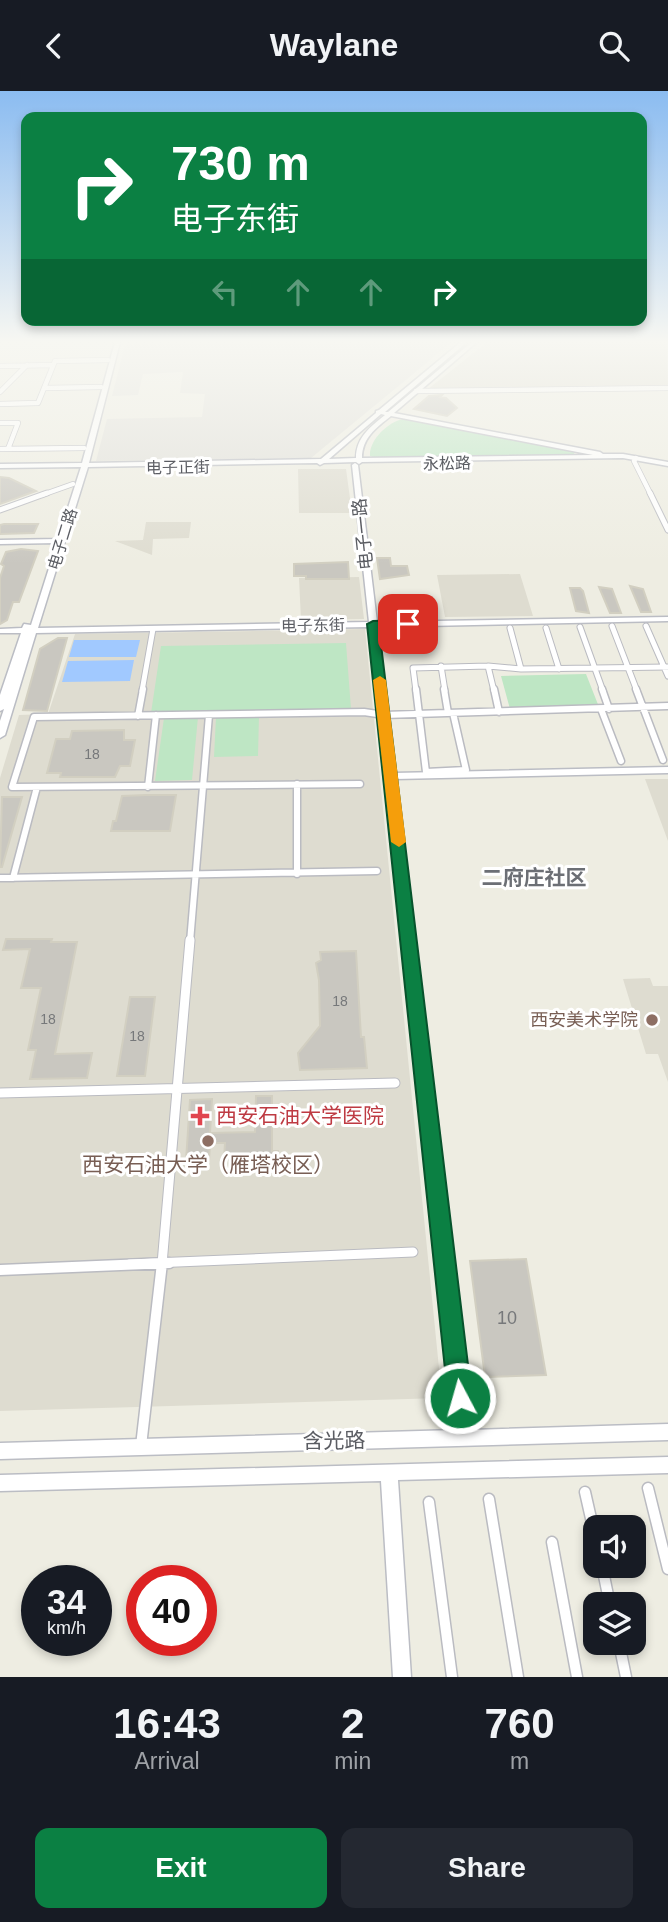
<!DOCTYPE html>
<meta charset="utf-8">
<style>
:root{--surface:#171b24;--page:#242831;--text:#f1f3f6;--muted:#9ea1a6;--accent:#0b8043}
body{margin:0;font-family:Helvetica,"Noto Sans SC",sans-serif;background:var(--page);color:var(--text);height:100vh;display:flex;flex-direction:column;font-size:26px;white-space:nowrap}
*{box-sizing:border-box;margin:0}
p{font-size:23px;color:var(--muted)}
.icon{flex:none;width:38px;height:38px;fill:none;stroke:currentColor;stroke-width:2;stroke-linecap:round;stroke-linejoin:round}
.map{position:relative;height:1586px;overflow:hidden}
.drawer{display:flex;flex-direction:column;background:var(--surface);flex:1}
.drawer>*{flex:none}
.hud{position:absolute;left:21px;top:21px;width:626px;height:214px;border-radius:14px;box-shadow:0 4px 10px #0003;background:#0b8043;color:#fff;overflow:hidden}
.tools{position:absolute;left:583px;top:1424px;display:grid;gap:14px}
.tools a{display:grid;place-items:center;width:63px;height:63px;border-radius:14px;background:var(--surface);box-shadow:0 4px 10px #0003;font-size:35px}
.speed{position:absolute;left:21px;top:1474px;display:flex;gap:14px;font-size:35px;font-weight:700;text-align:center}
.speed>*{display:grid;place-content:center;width:91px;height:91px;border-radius:50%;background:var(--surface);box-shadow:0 4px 10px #0003;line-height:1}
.speed small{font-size:18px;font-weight:400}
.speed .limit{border:10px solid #d22;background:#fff;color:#111}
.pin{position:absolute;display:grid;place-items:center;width:60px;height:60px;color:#fff;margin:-30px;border-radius:14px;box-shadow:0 4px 10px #0006}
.me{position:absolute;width:77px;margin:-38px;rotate:354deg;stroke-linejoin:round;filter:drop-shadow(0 0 5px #0008)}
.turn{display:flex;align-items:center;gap:24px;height:147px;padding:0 35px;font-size:32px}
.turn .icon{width:91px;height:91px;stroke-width:2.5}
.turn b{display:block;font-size:49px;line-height:60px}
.lanes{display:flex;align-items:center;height:66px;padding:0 35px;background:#0003;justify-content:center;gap:35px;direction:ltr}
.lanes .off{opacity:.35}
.eta{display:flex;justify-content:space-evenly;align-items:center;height:119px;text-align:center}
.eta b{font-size:42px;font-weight:800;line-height:49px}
.primary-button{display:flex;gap:14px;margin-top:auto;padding:14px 35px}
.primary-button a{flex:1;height:80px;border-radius:14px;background:var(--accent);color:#fff;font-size:28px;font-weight:800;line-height:80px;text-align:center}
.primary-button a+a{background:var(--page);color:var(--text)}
header{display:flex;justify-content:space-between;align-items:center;height:91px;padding:0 35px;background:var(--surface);font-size:32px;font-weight:800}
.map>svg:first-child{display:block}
.industrial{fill:#e1e0da}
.education{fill:#dedcd0}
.green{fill:#bee6c4}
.water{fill:#a1c9ff}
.building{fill:#c9c7c0;stroke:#d2cfc1;stroke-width:2}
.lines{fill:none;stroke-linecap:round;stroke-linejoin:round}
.street-far4-casing{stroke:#babbc1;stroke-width:6}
.street-far3-casing{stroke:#babbc1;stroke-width:7}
.street-far2-casing{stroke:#babbc1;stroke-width:9}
.street-far1-casing{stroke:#babbc1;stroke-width:11}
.street-casing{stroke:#babbc1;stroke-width:13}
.secondary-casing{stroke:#bbbdc4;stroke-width:3}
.street-far4{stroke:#fff;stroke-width:4.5}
.street-far3{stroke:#fff;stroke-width:5}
.street-far2{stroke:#fff;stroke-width:6}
.street-far1{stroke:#fff;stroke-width:9}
.street{stroke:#fff;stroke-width:10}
.secondary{fill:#fff;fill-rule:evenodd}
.route{fill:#0b8043;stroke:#07532c;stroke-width:2}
.slow{fill:#f59e0b}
.education-dot{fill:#8d6e63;stroke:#fff;stroke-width:2.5}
.health-dot{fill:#e0444e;stroke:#fff;stroke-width:2.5}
.labels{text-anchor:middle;stroke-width:6;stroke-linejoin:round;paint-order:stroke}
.number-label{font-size:14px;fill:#76787a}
.far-street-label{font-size:16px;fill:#5b5d63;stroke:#fff}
.street-label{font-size:18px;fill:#5b5d63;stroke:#fff}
.education-label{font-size:18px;fill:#785e54;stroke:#fff;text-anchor:end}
.near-number-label{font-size:18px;fill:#76787a}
.quarter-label{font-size:21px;font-weight:bold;fill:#6c6f75;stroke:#fff}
.near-health-label{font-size:21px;fill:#be3a42;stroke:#fff;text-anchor:start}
.near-education-label{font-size:21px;fill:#785e54;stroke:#fff}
.near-street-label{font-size:21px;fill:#5b5d63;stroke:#fff}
</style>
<header><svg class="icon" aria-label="back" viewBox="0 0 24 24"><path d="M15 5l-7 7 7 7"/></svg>Waylane<svg class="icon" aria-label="search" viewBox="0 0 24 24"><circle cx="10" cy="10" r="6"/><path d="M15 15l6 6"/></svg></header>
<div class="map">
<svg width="668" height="1586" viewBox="0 0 668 1586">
<rect width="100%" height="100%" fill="#eeede2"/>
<path class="industrial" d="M452,251L311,367L96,370L107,328L202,326L205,303L180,302L183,281L143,283L138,304L112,305L125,254Z"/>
<path class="education" d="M492,251H667L668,295L428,298L485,253Z
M298,378H346L352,422H299Z
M146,431H191L189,447L153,448L152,464L115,450L143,449Z
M520,483L533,525L445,526L437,484Z
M359,486L364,528L301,529L299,487Z
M365,538L442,1307L0,1320V687L19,624L48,623L75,543Z
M645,688H668V750Z
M650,887L653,895H668V991L658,963H646L623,888Z"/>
<path class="green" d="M403,328L571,359L575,361L573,365L376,367L370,365C369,349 388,331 403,328Z
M346,552L351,618L151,622L161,555Z
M586,583L599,616L510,618L501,585Z
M259,625L258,665L214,666L216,626Z
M198,626L192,689L155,690L164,627Z"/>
<path class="water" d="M74,549H140L136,566H69Z
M134,569L130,590L62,591L68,570Z"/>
<path class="building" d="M442,304L440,306L446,307L457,317L447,325L414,318L429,305Z
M0,386L9,387L36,400L0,413Z
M38,433L34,442L0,443V434L4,433Z
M21,458L38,460L19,511H13L7,529L0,533V487L4,475L1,473L6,461Z
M377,467H390L391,475H407L409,484L380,488Z
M348,471L349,488H306V485H294V473Z
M630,495L643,498L651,521H641Z
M599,496L612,498L621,522H610Z
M570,497H580L583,500L589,522L576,520Z
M58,547H67L47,620L23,619L40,558Z
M124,639V649H135L130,675H120L115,686H60L61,682H47L56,648H70L72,640Z
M146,704H176L170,740H111L113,730H116L122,705Z
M2,706H22L2,776H0Z
M6,848H52L51,851H77L55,963L92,962L87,987L30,988L36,959H28L41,897H21L30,858L3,859Z
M356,860L361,946H364L367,977L300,979L298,962L320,935L319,889L316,872L321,869L320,861Z
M130,906H155L145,985H117Z
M256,1005H272V1060H278V1069L267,1070V1066L224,1069L225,1052H210L209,1070H186L190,1009L212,1008L210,1042L255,1041Z
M526,1168L546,1284L485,1286L470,1170Z"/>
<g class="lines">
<g class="street-far4-casing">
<path id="street-far4" d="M0,275L53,274
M44,297L101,296
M416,300L668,297
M0,301L27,274
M0,313L38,312L55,270L108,269
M0,332H18L8,358
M0,358L84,357
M636,367L634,370L651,404
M42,404L73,393"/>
</g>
<g class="street-far3-casing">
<path id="street-far3" d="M650,402L668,439
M0,419L47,402
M612,535L637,600
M646,535L668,585
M580,536L603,600
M510,537L521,578
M546,537L559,578
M441,575L445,600
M488,575L521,578L668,576
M142,600L153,538
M416,600L413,577L488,575L494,600"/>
</g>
<g class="street-far2-casing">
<path id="street-far2" d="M416,598L426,681L466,679L453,622
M444,598L448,622
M494,598L499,621
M602,598L609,618
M636,598L663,669
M601,618L621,670
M138,625L143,598
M297,693V783
M360,693L12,696L34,626L364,621L384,624L668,615
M148,696L156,624
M0,787L377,780
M13,787L37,696
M190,851L209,624"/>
</g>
<g class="street-far1-casing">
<path id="street-far1" d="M0,1002L395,992
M129,1173L413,1161
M162,1173L190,849"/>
</g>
<g class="street-casing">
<path id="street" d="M0,1179L169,1172
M141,1355L162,1172
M648,1397L668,1478
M585,1401L595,1445
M489,1408L518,1586
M429,1411L452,1586
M552,1451L577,1586
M602,1475L610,1514
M619,1552L626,1586"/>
</g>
<g class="secondary-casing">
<path id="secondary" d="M115,251H120L89,372L321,368L376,322V320L379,319L461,251H467L385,321H388L472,251H477L394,322L600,361L603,363H623L668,371V375L623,367L362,371L359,373L356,371L324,372L320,374L317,372L88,376L38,537L369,531L352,374L355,372L358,374L377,531L668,526V530L377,536L394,682L668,676V682L395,688L471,1339L668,1333V1349L0,1368V1352L455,1339L369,536L36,542L5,644L0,647V630L4,618L0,620V604L21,542H0V538L22,537L24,533L31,534L57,452L0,453V449L58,448L81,376L0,377V373L82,372ZM381,323L385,324C370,336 356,347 356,367L329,368ZM391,325L593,364L362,367C362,347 376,337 391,325Z
M668,1366V1382L398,1389L411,1586H393L381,1390L0,1400V1384Z"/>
</g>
<use href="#street-far4" class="street-far4"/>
<use href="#street-far3" class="street-far3"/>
<use href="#street-far2" class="street-far2"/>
<use href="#street-far1" class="street-far1"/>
<use href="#street" class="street"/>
<use href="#secondary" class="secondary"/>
</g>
<linearGradient id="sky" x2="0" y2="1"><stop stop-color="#8bbcf1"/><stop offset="0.53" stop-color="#f7f7f2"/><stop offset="1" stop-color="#f7f7f2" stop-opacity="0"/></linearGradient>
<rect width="668" height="473" fill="url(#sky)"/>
<path class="route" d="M408,529L412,530V535L379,537L472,1307L468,1315L460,1318L452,1315L448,1307L367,533L373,530Z"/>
<path class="slow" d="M380,585L386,589L406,751L399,756L391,751L373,589Z"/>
<g class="education-dot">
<circle cx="652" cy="929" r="7"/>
<circle cx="208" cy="1050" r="7"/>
</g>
<path class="health-dot" d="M196.5 1014.5h7v7h7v7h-7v7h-7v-7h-7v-7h7z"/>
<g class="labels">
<g class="number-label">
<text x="92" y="668">18</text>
<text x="340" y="915">18</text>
<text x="48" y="933">18</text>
<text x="137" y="950">18</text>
</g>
<g class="far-street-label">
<text transform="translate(447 372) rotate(-1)" y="6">永松路</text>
<text transform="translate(178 376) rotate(-1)" y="6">电子正街</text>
<text transform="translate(62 448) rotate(-73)" y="6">电子二路</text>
<text transform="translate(313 534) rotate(-1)" y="6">电子东街</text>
</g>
<g class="street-label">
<text transform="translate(363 443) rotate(-96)" y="6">电子一路</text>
</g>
<g class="education-label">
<text x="638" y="935">西安美术学院</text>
</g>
<g class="near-number-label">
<text x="507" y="1233">10</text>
</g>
<g class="quarter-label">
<text x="534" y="794">二府庄社区</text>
</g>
<g class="near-health-label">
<text x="216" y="1032">西安石油大学医院</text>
</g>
<g class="near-education-label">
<text x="208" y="1081">西安石油大学（雁塔校区）</text>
</g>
<g class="near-street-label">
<text transform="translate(334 1350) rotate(-1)" y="7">含光路</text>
</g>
</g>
</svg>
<div class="tools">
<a><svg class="icon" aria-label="sound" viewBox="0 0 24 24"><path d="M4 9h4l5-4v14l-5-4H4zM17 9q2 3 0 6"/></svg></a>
<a><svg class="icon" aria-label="layers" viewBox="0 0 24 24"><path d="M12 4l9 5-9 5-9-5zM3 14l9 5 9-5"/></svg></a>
</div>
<div class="speed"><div>34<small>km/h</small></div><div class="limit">40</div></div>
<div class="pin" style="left:408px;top:533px;background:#d93025"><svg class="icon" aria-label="arrive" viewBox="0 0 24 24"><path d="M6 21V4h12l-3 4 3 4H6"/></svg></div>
<svg class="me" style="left:460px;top:1307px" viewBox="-20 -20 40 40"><circle r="17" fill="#0b8043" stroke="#fff" stroke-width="3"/><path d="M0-11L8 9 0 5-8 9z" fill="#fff"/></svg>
<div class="hud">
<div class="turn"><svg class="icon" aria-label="right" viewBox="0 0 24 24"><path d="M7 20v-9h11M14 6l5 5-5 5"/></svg><div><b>730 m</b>电子东街</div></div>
<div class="lanes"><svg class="icon off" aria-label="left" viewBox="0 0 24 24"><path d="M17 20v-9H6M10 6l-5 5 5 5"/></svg><svg class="icon off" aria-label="ahead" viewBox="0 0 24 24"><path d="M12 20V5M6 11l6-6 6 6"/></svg><svg class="icon off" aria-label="ahead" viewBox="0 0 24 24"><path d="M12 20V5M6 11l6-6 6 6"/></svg><svg class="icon" aria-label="right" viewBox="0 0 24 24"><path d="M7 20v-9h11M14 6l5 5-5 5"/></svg></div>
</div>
</div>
<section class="drawer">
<div class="eta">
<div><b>16:43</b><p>Arrival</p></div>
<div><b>2</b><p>min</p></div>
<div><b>760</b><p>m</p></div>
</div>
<div class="primary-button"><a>Exit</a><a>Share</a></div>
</section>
